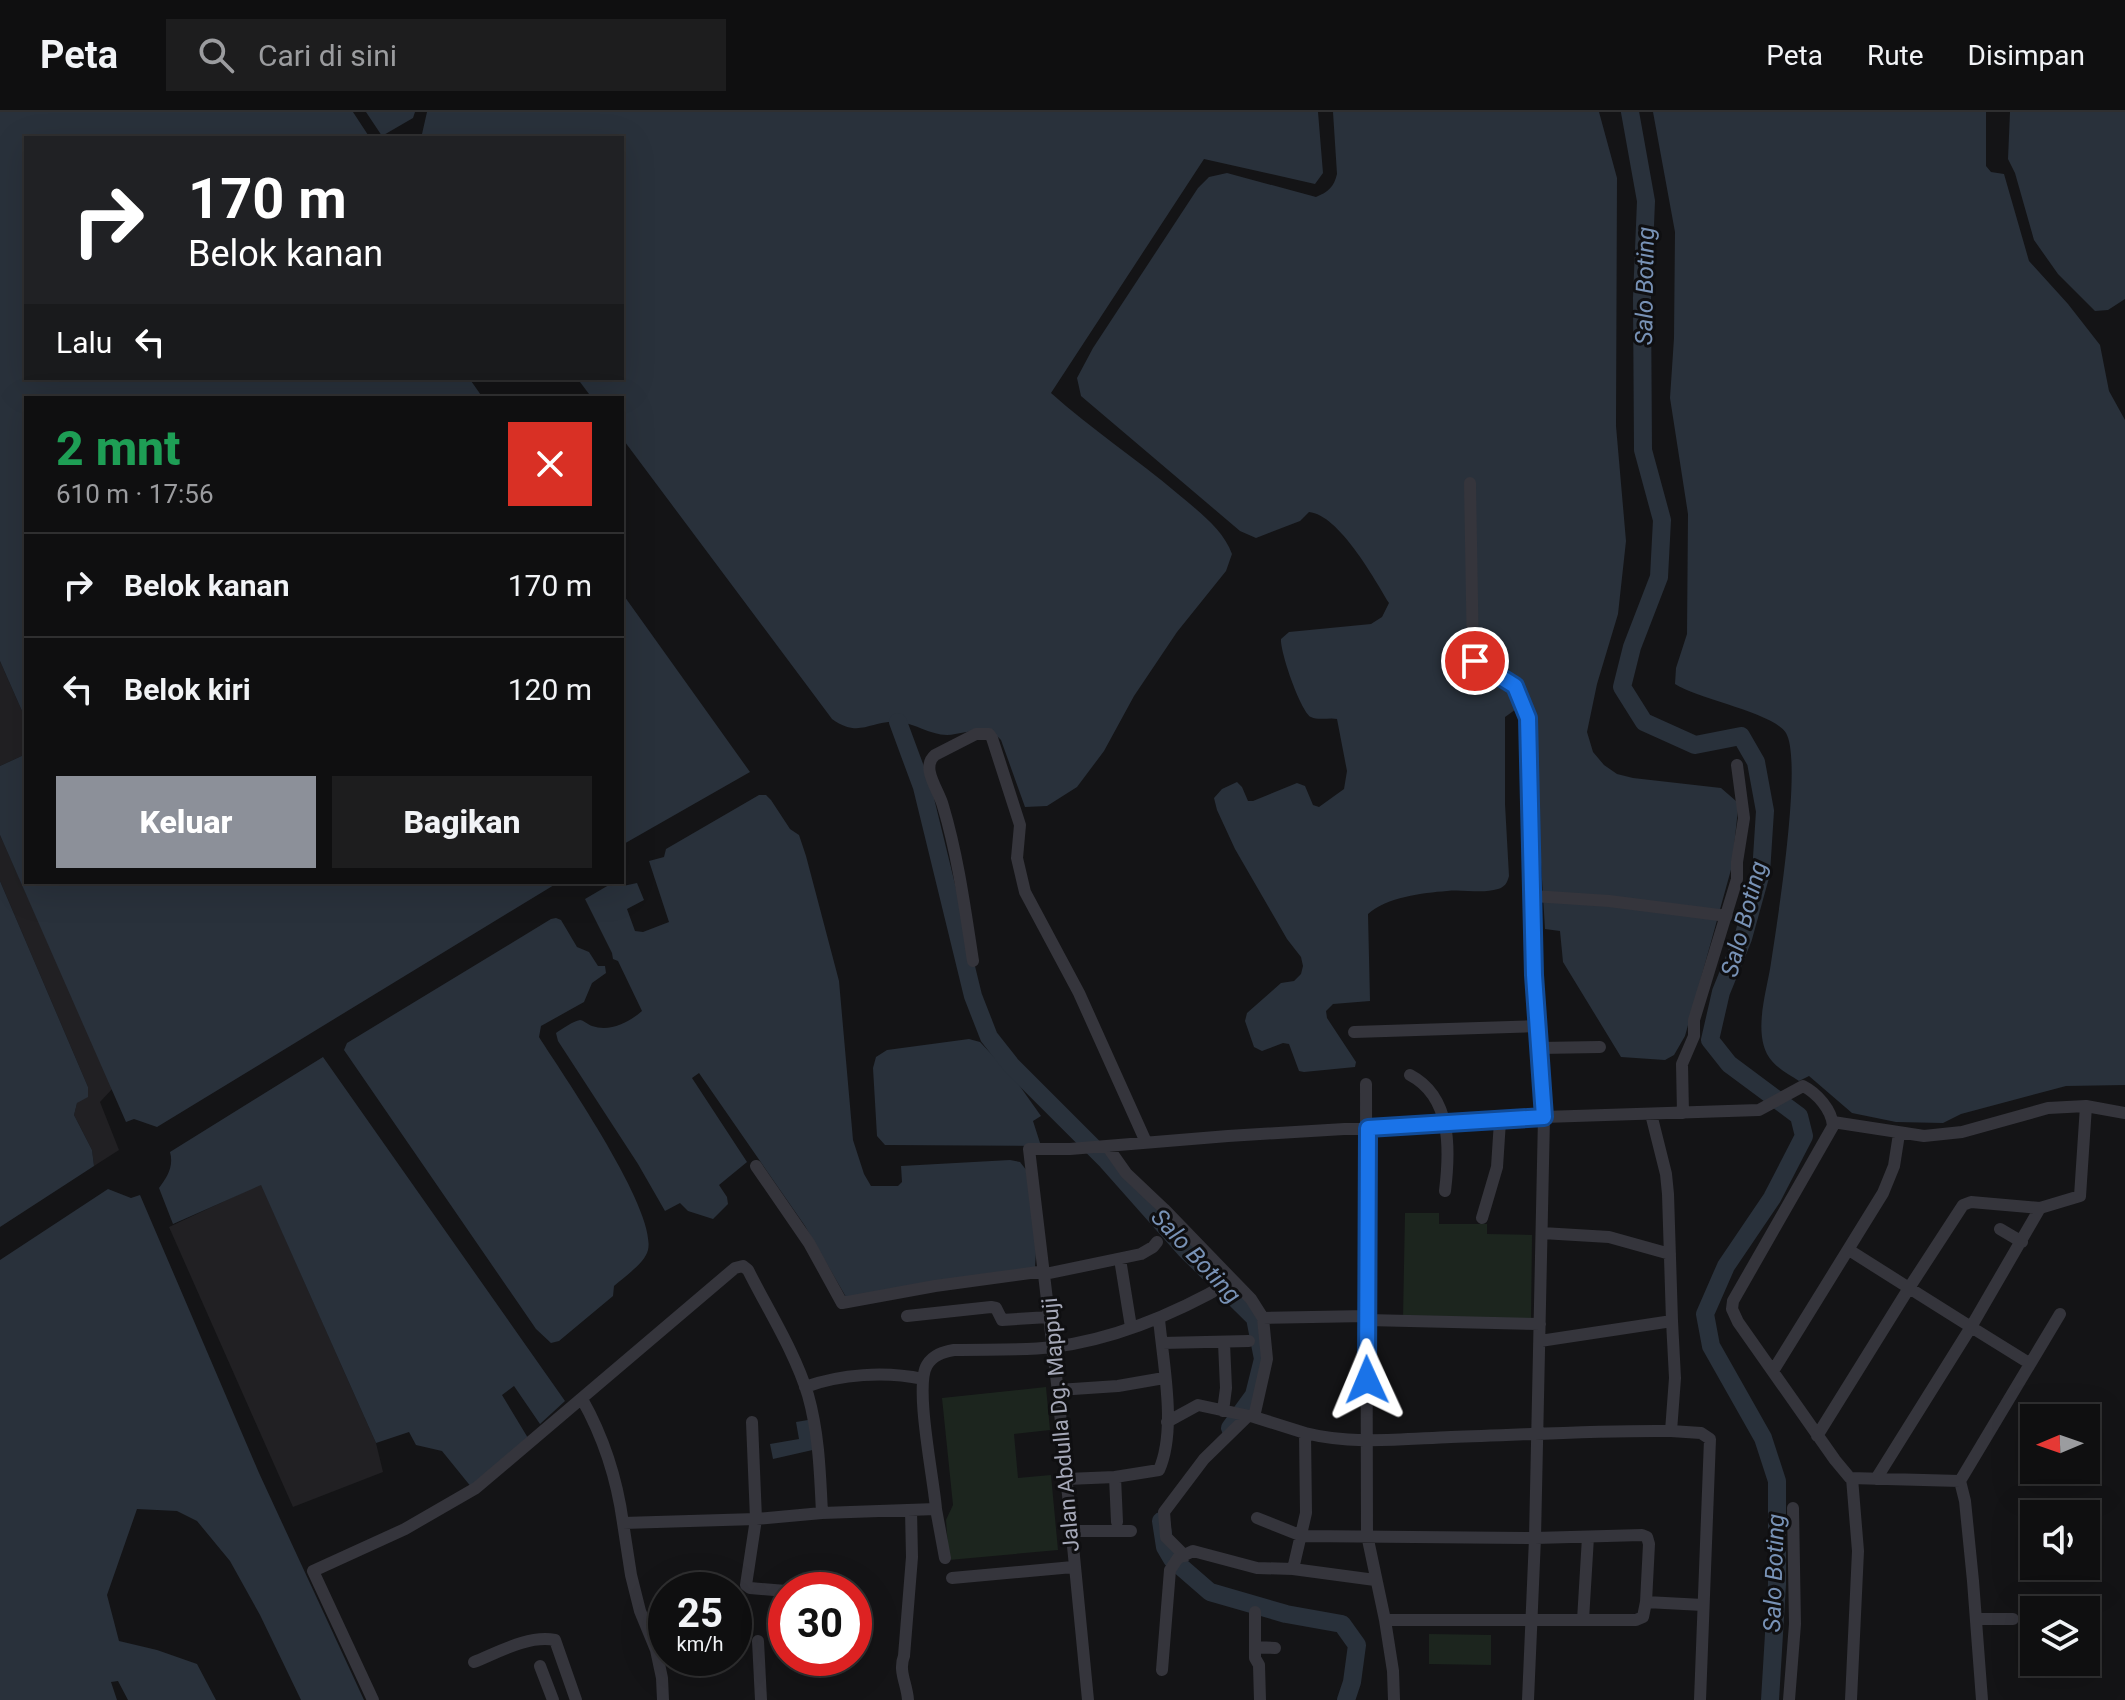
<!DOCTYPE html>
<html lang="id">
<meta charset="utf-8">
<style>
:root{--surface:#0f0f10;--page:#1d1d1e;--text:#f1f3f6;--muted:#9b9c9f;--line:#2f2f30;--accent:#8c9099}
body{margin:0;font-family:Roboto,sans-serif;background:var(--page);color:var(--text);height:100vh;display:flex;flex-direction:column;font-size:30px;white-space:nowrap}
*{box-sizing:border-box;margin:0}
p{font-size:26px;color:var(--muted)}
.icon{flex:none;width:44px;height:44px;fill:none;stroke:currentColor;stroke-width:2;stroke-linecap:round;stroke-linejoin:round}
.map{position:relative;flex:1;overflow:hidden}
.details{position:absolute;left:24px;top:284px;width:600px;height:488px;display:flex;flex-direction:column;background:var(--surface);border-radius:0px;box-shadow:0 8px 32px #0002,0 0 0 2px var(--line)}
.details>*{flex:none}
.hud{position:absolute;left:24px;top:24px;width:600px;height:244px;border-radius:0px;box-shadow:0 8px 32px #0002,0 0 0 2px var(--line);background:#202124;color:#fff;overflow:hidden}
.needle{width:52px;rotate:268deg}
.tools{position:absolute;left:2020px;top:1292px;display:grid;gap:16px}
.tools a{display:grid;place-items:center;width:80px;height:80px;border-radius:0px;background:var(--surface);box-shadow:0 8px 32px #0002,0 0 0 2px var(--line);font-size:40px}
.speed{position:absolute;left:648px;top:1460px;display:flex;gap:16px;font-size:40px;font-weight:700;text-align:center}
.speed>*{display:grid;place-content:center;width:104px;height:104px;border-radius:50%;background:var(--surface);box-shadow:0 8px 32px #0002,0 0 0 2px var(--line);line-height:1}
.speed small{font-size:20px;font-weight:400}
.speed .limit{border:12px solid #d22;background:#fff;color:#111}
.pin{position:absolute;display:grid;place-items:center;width:68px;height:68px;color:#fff;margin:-34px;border:4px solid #fff;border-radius:50%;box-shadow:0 2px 8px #0007}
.me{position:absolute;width:88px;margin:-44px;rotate:359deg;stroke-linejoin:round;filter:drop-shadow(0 0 6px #0008)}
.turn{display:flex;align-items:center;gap:28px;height:168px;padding:0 32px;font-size:36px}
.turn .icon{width:104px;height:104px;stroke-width:2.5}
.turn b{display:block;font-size:56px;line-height:68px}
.then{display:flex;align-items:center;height:76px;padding:0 32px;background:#0003;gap:16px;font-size:30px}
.round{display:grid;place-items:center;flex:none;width:84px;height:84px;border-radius:0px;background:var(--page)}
.head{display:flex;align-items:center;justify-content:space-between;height:136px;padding:0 32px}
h1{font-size:48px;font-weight:800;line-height:60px;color:#1e9e55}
.action{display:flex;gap:16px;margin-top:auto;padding:16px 32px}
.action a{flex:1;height:92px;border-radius:0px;background:var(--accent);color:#fff;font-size:32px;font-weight:800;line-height:92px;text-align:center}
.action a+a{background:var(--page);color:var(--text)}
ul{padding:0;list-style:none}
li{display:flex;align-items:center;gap:24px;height:104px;padding:0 32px;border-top:2px solid var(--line)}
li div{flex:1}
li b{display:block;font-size:30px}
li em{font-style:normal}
header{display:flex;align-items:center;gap:48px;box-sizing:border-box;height:112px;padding:0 40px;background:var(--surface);border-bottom:2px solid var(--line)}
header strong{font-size:38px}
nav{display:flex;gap:44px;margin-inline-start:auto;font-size:28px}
.search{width:560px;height:72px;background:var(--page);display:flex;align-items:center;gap:20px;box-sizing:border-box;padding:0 28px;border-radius:0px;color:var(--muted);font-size:30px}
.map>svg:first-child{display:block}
.built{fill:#212023}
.green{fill:#1c251e}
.water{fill:#29313b}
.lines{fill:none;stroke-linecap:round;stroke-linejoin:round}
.river{stroke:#29313b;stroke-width:18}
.minor{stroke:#35353c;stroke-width:12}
.route-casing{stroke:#114b97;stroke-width:20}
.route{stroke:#1a73e8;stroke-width:14}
.labels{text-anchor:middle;stroke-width:6;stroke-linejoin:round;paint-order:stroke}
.street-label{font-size:22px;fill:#a5a8b8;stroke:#0f0f11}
.water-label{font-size:24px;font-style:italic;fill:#7892b6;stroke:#0f0f11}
</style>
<header>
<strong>Peta</strong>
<div class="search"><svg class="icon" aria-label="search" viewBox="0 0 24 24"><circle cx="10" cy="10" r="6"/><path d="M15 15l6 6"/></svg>Cari di sini</div>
<nav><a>Peta</a><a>Rute</a><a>Disimpan</a></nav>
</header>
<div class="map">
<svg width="2125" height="1588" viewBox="0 0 2125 1588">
<rect width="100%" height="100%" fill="#141416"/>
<path class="built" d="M0,549L26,608V642L0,654Z
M0,723L113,976L100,990L119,1038L94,1054L92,1038L74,1003L77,991L88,975L0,769Z
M261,1072L376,1331L383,1360L293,1395L169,1115Z"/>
<path class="green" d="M1405,1101H1439V1112H1487V1122L1532,1123L1531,1209L1403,1207Z
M1046,1275L1050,1318L1014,1322L1018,1366L1051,1363L1058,1438L949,1448L946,1408L953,1393L942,1286Z
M1429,1522L1491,1523V1553L1429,1552Z"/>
<path class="water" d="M0,0H353L370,26H26V266H469L483,286H26V608L0,549Z
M366,0H415L413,6L382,24Z
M427,0H1318L1323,61L1315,72L1204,47L1051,281C1091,317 1137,347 1178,382C1198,399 1223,417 1232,442L1226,459L1177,520L1134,584L1104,639L1077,675L1047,694L1025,695L1001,628C986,610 966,622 947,623C930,623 915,611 898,610C870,608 860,627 832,607L622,326V286H592L577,266H622V26H425L422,22Z
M1333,0H1599L1617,66L1616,314L1626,429L1618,502L1597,572L1587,620L1593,640L1604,653L1617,662L1633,666L1721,676L1736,689L1738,697L1732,754L1685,924L1674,943L1665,948L1621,945L1563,850L1560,819L1545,817L1536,668L1537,618L1526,590L1505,605V692L1509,764C1507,771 1505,775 1498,777C1482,782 1463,777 1447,779C1422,781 1387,785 1368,802L1370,889L1333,892L1326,899L1327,906L1356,950L1355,955L1304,960L1299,959L1289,932L1283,931L1262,939L1254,935L1245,909L1247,901L1281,871L1294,869L1301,862L1303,854L1301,845L1287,827L1235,737L1217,698L1214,686L1222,677L1237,670L1242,675L1248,689H1253L1297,671L1305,674L1313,693L1319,695L1344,677L1347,659L1337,607C1330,605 1319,609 1311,605C1301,600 1280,540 1281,527L1289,520L1371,512L1382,505L1389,491C1374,466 1339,403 1309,400L1300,409L1256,426L1240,419L1081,284L1077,266L1093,236L1198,76L1209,65L1227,61L1316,85C1328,80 1334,75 1337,62Z
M1653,0H1986V54L1991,60L2004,62L2029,149L2068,192L2100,233L2109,279L2125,308V973L2066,974L1961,1002L1943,1011L1896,1010L1852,1001L1809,964L1799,969C1787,961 1774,955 1767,942C1754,916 1767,878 1771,851C1777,811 1803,650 1786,621C1774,601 1698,587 1675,572L1676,556L1687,522L1688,402L1670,286L1674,226L1675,120Z
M2010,0H2125V187L2108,198L2095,199L2058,162L2034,128L2015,61L2008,47Z
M622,481L750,660L622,733Z
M26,642V770H559L157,1015L134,1007L126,1010L0,723V654Z
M759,683H766L771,688L790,717L799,723L806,744L839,869L853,1028L864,1062L871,1074H898L902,1070L901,1054L1010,1048L1020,1050L1027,1059L1036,1140L1035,1155L846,1185L805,1114L699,961L692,966L747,1050L719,1073L727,1085L728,1092L713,1107L688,1099L680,1091L665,1099L638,1052L558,929L556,921C562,917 573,909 580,908C583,908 589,913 592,914C610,920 628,911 642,899L618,849L613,847L612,841L585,787L614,770L623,774L637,771L644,788L627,797L635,819L643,820L669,810L649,749L664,745L666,737Z
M0,769L88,975V985L77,991L74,1003L92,1038L94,1054L0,1115Z
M556,806L561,808L577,835L589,840L598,854H605L606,861L592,871L584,890L541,914L539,925C563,963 657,1098 648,1138C645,1151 624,1165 614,1174L613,1184L559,1229L551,1231L536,1217L344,938L347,931L551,807Z
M969,927L980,930L1014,966L1041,1004L1033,1009L1041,1034L885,1033L877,1024L873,956L876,945L887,938Z
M323,945L565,1289L540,1312L514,1274L502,1283L528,1326L472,1376L442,1339L416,1333L409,1320L376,1331L261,1073L173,1112L159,1076C167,1065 174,1055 170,1040Z
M108,1077L131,1086L140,1083L259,1361L364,1588H301L260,1503L230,1449L197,1409L177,1399L137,1397L107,1483L119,1529L157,1538L197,1552L216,1588H128L118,1569L111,1570L117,1588H0V1148Z
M808,1308L817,1337L773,1347L770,1332L799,1327L796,1310Z"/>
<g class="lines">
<path class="river" d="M1630,0L1646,89L1642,186L1643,338L1662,408L1659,465L1632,535L1622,575L1644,610L1695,633L1741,624L1756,650L1765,699L1761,761L1743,826L1721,880L1710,928L1729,952L1799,1004L1804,1024L1772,1086L1726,1154L1705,1202L1711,1234L1763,1326L1777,1369V1472L1770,1588
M898,610L922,675L973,884L989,925L1011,953L1107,1049L1185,1137L1255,1206L1263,1247L1254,1283L1230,1316
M1161,1409L1165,1435L1172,1447L1210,1480L1286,1502L1342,1512L1357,1533L1352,1570L1346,1588"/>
<path class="minor" d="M1470,371L1473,546L1515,574L1528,606L1534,863L1544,1005L1535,1426L1528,1588
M1533,784L1609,789L1727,804
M973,849C965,797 958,744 943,694C939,678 920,656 935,643L976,622H989L992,626L1020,713L1017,746L1025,780L1079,881L1146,1030
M1354,920L1538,914
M1539,936L1600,935
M1410,963C1452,985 1450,1038 1445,1079
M1366,972L1367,1423L1385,1508L1393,1559L1394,1588
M1683,1001L1682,952L1694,924V908L1737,767V750L1744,706L1737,653
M1651,1002L1666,1062L1668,1082L1672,1209
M1833,1010L1924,1024L1962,1020L2048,996L2086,994L2125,1001
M1107,1034L1126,1061L1164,1097L1251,1187L1263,1206L1267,1247L1254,1305
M756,1054L809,1131L842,1191L935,1174L1045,1159
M1482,1106L1497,1055L1500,1009
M2000,1117L2022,1130
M1542,1121L1609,1125L1670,1142
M1849,1138L1909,1176L1963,1093L1971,1090L2040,1096
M1120,1147L1131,1215
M1045,1162L1141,1142L1153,1135L1157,1130
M907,1204L991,1195L996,1196L1002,1208L1049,1205
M1263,1206L1367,1204
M1367,1208L1540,1212
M1162,1231L1249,1229
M2029,1251L1971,1215L2040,1096L2080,1084L2086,994
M1773,1259L1883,1081L1894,1054L1899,1022
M805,1275C841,1262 885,1259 923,1267
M1058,1278L1118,1274L1164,1266
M582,1287C604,1326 617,1367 623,1411
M1223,1299L1226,1276L1224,1231
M752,1310L756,1407L746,1473L750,1476L786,1479
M1167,1310L1198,1293L1254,1305L1305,1321
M1671,1319L1701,1321L1710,1327L1700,1588
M1817,1324L1909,1176L1971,1215L1876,1367
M1067,1367L1115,1365
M1960,1369L2060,1202
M936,1397L945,1446
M822,1401L936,1397C934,1368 914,1274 927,1253C933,1243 943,1240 954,1238C986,1237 1020,1239 1053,1235C1116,1227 1177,1201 1232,1169
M1257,1406L1302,1424L1535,1426L1642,1423L1647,1425L1649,1432L1646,1490L1703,1493
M1117,1410L1115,1365L1159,1358C1177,1318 1163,1251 1159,1207
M1071,1419H1131
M1185,1444L1166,1425L1164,1400L1204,1347L1248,1304
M1293,1457L1306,1401L1305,1321C1352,1333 1402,1327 1451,1325C1524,1323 1597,1318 1671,1319L1675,1266L1672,1209L1540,1229
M952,1466L1073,1455
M1255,1500V1546L1259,1553L1260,1588
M1977,1507H2013
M1385,1508H1583L1588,1425
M1583,1508H1636L1643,1505L1646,1490
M758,1529L761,1588
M1255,1535L1275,1536
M474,1550C499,1540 528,1523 555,1528L576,1588
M540,1554L553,1588
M1162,1558L1170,1458L1178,1446L1193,1439L1257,1456L1293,1457L1375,1468
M373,1588L313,1459L405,1417L476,1376L735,1156L743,1154L748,1158C768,1198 795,1240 808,1283C819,1322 820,1361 822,1401L756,1407L623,1411L631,1463L640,1499L656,1538L662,1566L663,1588
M908,1588C907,1572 898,1559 904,1544L912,1445L911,1398
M1088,1588L1058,1280L1029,1037H1070L1228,1024L1544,1005L1759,998L1803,974C1817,981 1832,998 1833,1014L1733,1189L1732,1197L1738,1210L1835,1348L1850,1366L1960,1369L1965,1389L1973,1469L1982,1588
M1789,1588L1795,1512L1793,1396
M1851,1588L1858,1439L1852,1366"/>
</g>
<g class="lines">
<g class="route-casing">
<path id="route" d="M1367,1268L1368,1016L1544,1005L1534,863L1528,606L1515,574L1475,549"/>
</g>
<use href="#route" class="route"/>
</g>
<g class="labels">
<g class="street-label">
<text transform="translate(1060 1313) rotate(-95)" y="8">Jalan Abdulla Dg. Mappuji</text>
</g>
<g class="water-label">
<text transform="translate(1645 174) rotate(-89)" y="8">Salo Boting</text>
<text transform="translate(1744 807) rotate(-75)" y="8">Salo Boting</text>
<text transform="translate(1196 1144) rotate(47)" y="8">Salo Boting</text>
<text transform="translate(1774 1461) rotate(-88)" y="8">Salo Boting</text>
</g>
</g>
</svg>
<div class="tools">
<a><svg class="needle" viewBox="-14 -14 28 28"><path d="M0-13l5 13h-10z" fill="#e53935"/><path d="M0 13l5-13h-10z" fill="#9b9c9f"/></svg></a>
<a><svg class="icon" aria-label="sound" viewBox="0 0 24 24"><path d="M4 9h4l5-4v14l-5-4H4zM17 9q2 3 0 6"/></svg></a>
<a><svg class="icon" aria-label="layers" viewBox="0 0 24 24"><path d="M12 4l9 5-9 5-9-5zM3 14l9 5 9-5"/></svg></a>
</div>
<div class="speed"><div>25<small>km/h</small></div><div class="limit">30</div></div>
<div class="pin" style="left:1475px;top:549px;background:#d93025"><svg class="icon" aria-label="arrive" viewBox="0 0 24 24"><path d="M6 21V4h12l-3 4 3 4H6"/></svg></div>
<svg class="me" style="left:1367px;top:1268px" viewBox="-20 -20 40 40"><path d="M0-17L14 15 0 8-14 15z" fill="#1a73e8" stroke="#fff" stroke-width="4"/></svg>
<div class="hud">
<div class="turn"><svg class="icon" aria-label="right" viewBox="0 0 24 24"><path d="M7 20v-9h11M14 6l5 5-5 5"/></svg><div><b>170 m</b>Belok kanan</div></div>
<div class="then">Lalu<svg class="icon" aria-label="left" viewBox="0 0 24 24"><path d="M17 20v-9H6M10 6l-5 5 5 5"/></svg></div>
</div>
<section class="details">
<div class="head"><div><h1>2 mnt</h1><p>610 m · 17:56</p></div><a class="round" style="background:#d93025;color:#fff"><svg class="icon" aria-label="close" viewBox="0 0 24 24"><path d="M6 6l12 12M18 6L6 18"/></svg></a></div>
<ul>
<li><svg class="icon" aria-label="right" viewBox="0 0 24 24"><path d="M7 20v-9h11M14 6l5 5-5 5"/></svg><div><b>Belok kanan</b></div><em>170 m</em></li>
<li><svg class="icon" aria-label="left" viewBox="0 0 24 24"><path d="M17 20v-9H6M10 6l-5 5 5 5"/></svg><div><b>Belok kiri</b></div><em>120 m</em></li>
</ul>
<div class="action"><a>Keluar</a><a>Bagikan</a></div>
</section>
</div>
